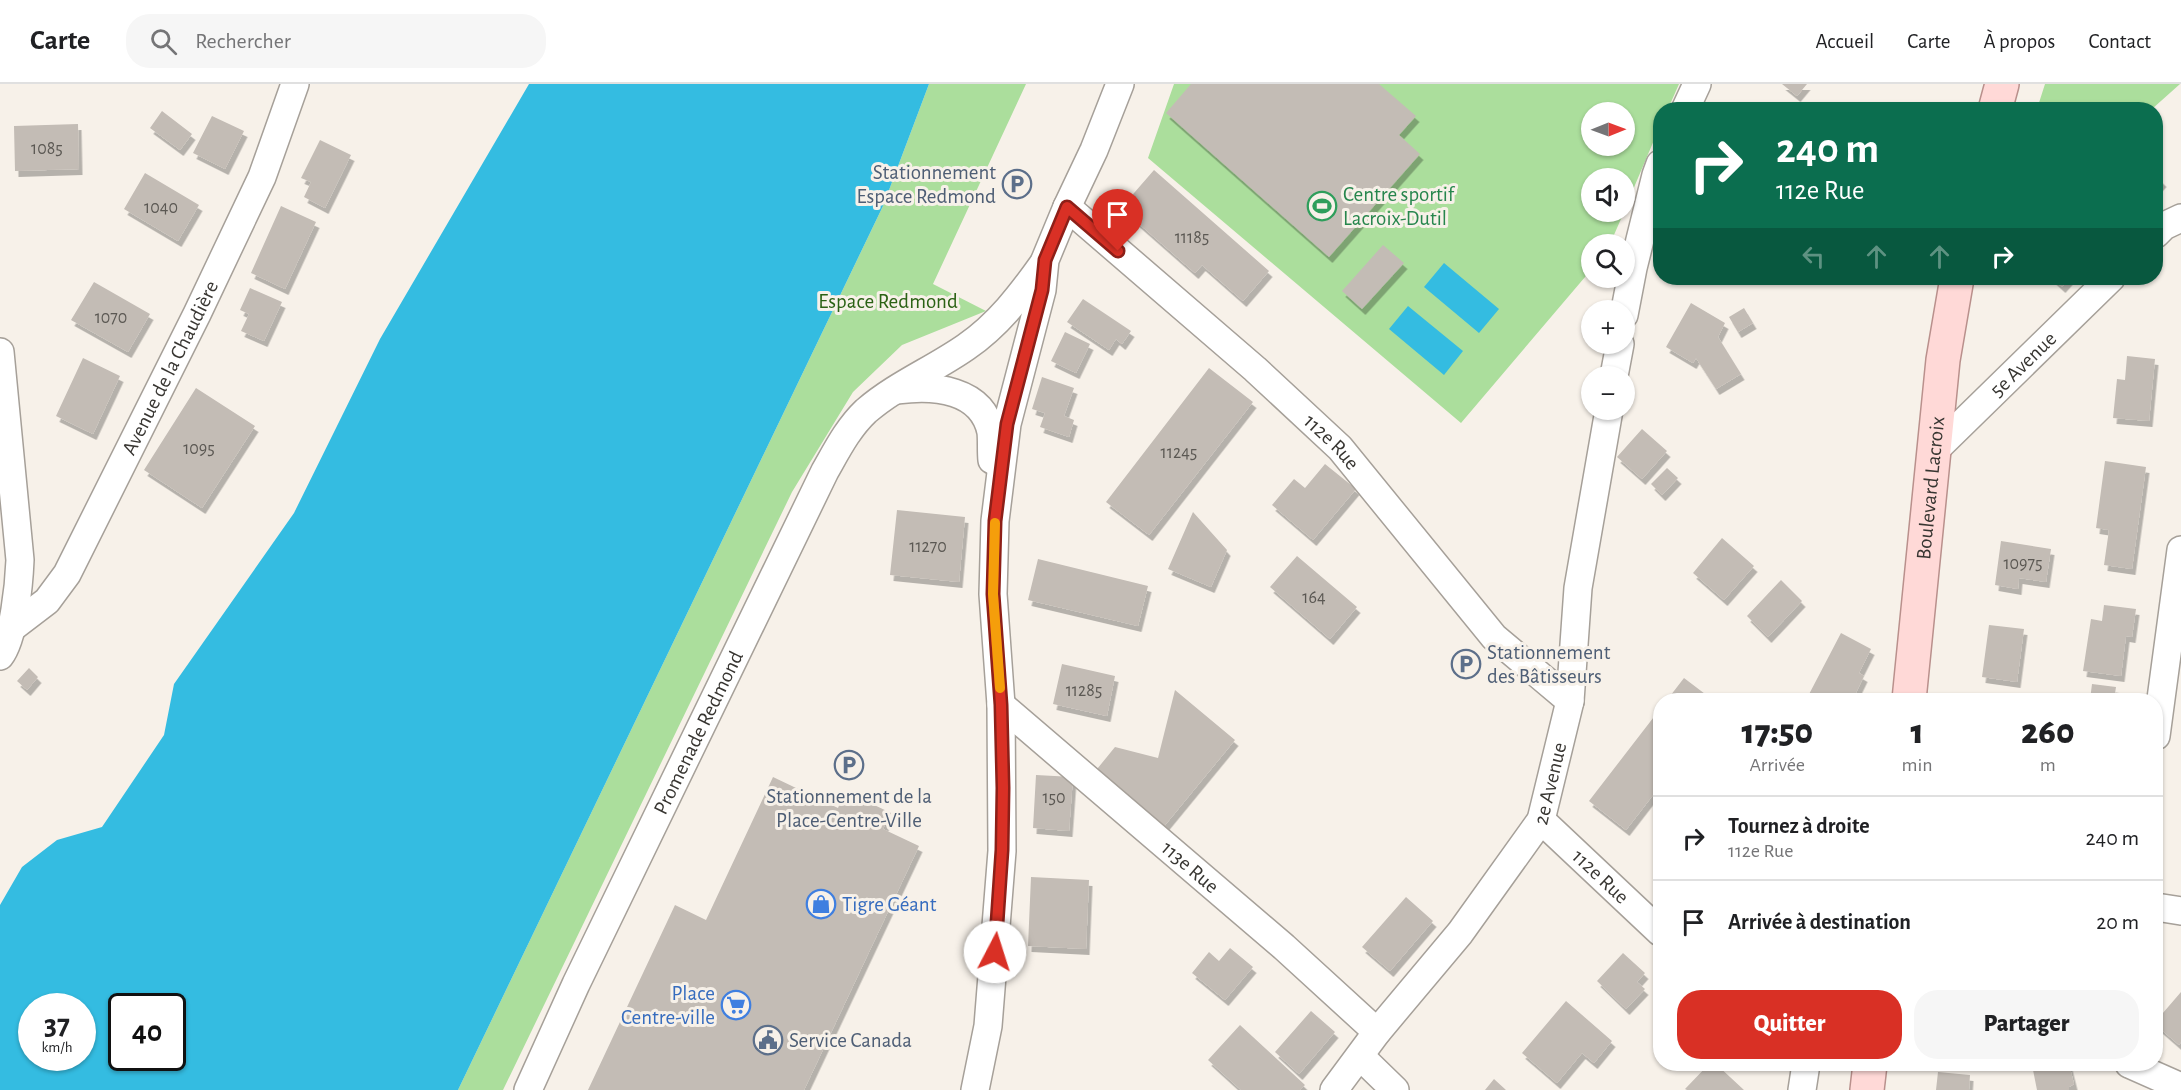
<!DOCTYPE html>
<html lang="fr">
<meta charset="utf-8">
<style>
:root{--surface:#fff;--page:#f6f6f6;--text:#202124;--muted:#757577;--line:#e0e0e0;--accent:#d93025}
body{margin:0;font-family:"Alegreya Sans",sans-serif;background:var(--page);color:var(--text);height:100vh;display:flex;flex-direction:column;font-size:22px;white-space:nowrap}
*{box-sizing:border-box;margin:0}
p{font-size:20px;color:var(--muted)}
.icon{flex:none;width:33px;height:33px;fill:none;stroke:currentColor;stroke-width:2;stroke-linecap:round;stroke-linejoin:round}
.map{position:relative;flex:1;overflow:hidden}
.drawer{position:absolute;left:1653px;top:609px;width:510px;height:378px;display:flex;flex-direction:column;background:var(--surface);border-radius:24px;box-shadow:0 2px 4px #0004}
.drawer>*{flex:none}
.top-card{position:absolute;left:1653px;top:18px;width:510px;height:183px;border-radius:24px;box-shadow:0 2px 4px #0004;background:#0b6e4f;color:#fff;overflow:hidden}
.needle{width:39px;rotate:89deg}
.buttons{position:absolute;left:1581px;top:18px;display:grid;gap:12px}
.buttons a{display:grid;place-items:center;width:54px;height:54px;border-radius:50%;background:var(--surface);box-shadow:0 2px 4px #0004;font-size:30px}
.speed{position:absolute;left:18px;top:909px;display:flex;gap:12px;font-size:30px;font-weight:700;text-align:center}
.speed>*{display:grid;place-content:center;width:78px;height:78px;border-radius:50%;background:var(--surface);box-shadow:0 2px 4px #0004;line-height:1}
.speed small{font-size:15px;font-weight:400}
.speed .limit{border:3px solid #111;border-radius:9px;background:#fff;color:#111}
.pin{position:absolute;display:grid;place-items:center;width:51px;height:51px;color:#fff;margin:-62px -26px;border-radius:50% 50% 50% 0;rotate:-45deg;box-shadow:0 0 6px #0007}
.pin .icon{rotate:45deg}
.me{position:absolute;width:66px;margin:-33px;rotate:5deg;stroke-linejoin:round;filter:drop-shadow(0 0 4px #0008)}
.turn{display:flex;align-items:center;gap:21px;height:126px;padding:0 24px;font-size:27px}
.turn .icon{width:78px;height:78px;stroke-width:2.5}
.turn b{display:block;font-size:42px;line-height:51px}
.lanes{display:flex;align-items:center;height:57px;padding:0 24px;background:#0003;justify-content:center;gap:30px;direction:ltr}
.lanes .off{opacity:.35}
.eta{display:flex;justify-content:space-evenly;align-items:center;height:102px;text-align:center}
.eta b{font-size:36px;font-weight:800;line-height:42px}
.button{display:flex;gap:12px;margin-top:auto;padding:12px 24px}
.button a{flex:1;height:69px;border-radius:24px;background:var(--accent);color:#fff;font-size:24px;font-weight:800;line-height:69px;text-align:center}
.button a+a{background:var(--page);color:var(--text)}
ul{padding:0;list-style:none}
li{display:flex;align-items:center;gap:18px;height:84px;padding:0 24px;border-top:2px solid var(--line)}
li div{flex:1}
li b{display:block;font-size:22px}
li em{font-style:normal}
header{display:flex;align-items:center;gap:36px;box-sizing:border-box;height:84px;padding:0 30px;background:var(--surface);border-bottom:2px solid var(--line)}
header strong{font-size:28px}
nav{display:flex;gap:33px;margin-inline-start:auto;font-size:21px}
.search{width:420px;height:54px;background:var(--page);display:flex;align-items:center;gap:15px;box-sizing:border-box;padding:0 21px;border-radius:24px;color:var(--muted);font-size:22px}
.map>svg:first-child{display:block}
.green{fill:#abde9c;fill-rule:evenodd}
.water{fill:#34bce1;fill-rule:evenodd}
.building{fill:#c3bcb5;filter:url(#shadow)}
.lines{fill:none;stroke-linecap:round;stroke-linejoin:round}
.minor-casing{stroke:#a6a099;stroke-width:30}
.major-casing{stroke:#b9908c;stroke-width:36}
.minor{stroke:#fff;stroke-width:27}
.major{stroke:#ffd9d7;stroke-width:33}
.route-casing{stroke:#8d1f18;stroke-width:15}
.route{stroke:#d93025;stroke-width:10}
.slow{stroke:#f59e0b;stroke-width:10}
.labels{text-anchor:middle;stroke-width:6;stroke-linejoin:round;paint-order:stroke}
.number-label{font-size:18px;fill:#5b5853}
.service-label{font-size:21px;fill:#4e5e75;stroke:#f7f1e9;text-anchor:start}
.leisure-label{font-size:21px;fill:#27864d;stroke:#f7f1e9;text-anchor:start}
.park-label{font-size:21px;fill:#2b6215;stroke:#f7f1e9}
.street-label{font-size:21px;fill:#383632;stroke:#f7f1e9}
.shop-label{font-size:21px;fill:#366cbe;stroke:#f7f1e9;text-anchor:start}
</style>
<header>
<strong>Carte</strong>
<div class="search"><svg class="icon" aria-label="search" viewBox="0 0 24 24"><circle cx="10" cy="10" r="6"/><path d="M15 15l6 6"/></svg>Rechercher</div>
<nav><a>Accueil</a><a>Carte</a><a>À propos</a><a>Contact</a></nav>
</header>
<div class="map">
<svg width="2181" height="1006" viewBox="0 0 2181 1006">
<defs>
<filter id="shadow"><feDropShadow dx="3.5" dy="6" stdDeviation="0" flood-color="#0004"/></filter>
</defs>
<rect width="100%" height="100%" fill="#f7f1e9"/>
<path class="green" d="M929,0H1026L933,200L986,227L902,261L853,308L792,408L503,1006H458L883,122Z
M1174,0H1679L1668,25L1660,26V42L1624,127V94H1592V128H1624L1610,160H1592L1591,186L1461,339L1148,74ZM1592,28H1624V62H1592Z
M2045,0H2180L2152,25H2037Z"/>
<path class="water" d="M529,0H929L883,122L458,1006H0V821L22,783L57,756L102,743L164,651L174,600L294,429L380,255ZM32,922H82V974H32ZM122,922H172V974H122Z
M1444,179L1499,225L1479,249L1424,203Z
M1408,222L1463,267L1444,291L1389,245Z"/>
<path class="building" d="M1191,0H1379L1416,32L1399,51L1420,70L1329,173L1166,29Z
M1782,0H1807L1797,12Z
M162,27L192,50L180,66L150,44Z
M212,32L244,47L225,85L193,69Z
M78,40L79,85L15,87L14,42Z
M320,56L351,71L325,124L304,113L311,98L301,94Z
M1154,86L1269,187L1243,217L1202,181L1195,189L1121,124Z
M145,89L199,121L178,157L124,125Z
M2156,90L2163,97L2156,105Z
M281,122L316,138L285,205L251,189Z
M1383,161L1404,179L1362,225L1342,207Z
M2052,194H2070L2062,203Z
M94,198L150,230L128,268L71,236Z
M250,204L282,218L264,257L241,247L249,230L240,226Z
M1083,215L1131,247L1122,260L1116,255L1109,266L1067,238Z
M1691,219L1725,239L1718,253L1741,290L1716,305L1696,274L1693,279L1666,263Z
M1744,224L1753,239L1738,248L1729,233Z
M1065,248L1090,260L1076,289L1051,277Z
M2127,272L2155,275L2149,337L2113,334L2117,295L2125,296Z
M83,274L120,292L93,350L56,332Z
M1209,284L1253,318L1149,451L1106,418Z
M1042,293L1074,304L1064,332L1074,336L1069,353L1040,343L1045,329L1032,325Z
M196,304L255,342L202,424L144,386Z
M1642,345L1667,367L1642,395L1617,373Z
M2105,377L2146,383L2132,485L2104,481L2109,446L2096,444Z
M1325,380L1356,405L1313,456L1272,421L1294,395L1305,404Z
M1667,384L1678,394L1662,411L1651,400Z
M897,426L965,433L959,498L890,491Z
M1193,428L1227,466L1211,503L1168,485Z
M1722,454L1754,482L1724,516L1693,489Z
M2001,457L2051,465L2046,498L2019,494L2018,505L1995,501Z
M1297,472L1357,523L1330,555L1270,503Z
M1038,475L1148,502L1138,542L1028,516Z
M1781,496L1802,517L1768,553L1747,532Z
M2104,521L2136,525L2132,553L2126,552L2121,592L2083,587L2091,535L2102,537Z
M1989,541L2024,545L2017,598L1982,593Z
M1841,549L1871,565L1859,589L1864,592L1853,615L1856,616H1806Z
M1062,580L1115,592L1107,632L1053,620Z
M29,584L38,593L27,606L17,597Z
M1684,594L1713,616H1667Z
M2092,600L2116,603L2114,616H2090Z
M1175,606L1235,656L1161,746L1093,690L1115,663L1158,674Z
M1660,625V702L1626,746L1589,717Z
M1036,691L1073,693L1069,747L1033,744Z
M773,693L838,724L845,707L891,729L883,745L919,762L804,1006H588L675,821L706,836Z
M1031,793L1089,796L1086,865L1028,862Z
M1406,813L1433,837L1390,887L1362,863Z
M1230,864L1253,883L1225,916L1192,889L1209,868L1219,877Z
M1623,869L1645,889L1637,898L1645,905L1626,925L1597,897Z
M2181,908V958L2179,961L2156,941V937Z
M1566,917L1612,957L1594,979L1582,969L1557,999L1522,969Z
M1311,927L1335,948L1299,990L1275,968Z
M1240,941L1305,1001L1300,1006H1241L1208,976Z
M1709,980H1716L1744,1006H1687L1685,1005Z
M2040,980H2069L2074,1000L2069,1003V1006H2037L2032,981Z
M1938,988L1970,991L1969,1006H1936Z
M1494,995L1506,1006H1485Z"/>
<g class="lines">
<g class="minor-casing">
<g id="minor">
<path d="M1685,26L1697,0"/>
<path id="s1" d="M1067,123L1255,285L1340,364L1494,553L1570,617"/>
<path d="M2156,150L2164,142L2181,134"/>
<path d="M1624,231L1633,184L1656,91L1660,80"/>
<path d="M0,268L20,476C19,500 14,554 0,572"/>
<path d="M1614,292L1620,260"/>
<path d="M898,306C934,301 982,305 991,348C992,356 991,367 992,376"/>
<path id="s2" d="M1935,366L2111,194"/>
<path id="s3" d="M9,546L47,517L67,490L197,230L262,93L295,0"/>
<path id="s4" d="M1001,621L1284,863L1377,948"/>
<path d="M2156,652L2181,466"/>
<path id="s5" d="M1541,736L1660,848"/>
<path d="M2156,823L2181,827"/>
<path d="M1360,972L1395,1006"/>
<path d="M2129,980L2181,1003"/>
<path id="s6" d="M528,1006L576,900L825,387C837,366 848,344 866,327C896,301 933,286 966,263C998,241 1021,211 1043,180"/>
<path d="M975,1006L988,942L1002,767L1001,621L993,510L995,437L1007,340L1042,206L1045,176L1067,123L1094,66L1120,0"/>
<path id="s7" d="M1334,1006L1377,948L1460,849L1541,736L1570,617L1578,504L1609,326"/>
<path d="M1802,1006L1806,980"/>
</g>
</g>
<g class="major-casing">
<g id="major">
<path d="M1995,26L2002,0"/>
<path id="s8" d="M1909,616L1943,276L1957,194"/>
<path d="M1867,1006L1870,980"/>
</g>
</g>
<use href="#minor" class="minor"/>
<use href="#major" class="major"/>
</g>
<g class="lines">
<g class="route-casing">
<path id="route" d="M995,868L1002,766L1003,704L1001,621L993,510L995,437L1007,340L1042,206L1045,176L1067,123L1118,167"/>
</g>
<use href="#route" class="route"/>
<path class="slow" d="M995,439L993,510L1000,604"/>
</g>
<defs>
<g id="parking-ring" transform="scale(1.5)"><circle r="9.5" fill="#f7f1e9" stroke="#5c6f8a" stroke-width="1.5"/><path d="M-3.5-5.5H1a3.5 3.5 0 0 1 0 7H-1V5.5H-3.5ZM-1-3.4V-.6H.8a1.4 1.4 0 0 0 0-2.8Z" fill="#5c6f8a"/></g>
<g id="stadium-ring" transform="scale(1.5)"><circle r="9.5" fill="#f7f1e9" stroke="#2e9e5b" stroke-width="1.5"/><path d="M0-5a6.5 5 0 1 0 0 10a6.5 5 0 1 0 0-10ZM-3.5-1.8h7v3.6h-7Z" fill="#2e9e5b"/></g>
<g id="shop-ring" transform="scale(1.5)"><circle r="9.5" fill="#f7f1e9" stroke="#3f7fe0" stroke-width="1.5"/><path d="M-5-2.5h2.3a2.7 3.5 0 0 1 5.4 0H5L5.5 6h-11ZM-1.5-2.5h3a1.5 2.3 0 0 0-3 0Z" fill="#3f7fe0"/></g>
<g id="supermarket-ring" transform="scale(1.5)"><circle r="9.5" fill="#f7f1e9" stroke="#3f7fe0" stroke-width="1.5"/><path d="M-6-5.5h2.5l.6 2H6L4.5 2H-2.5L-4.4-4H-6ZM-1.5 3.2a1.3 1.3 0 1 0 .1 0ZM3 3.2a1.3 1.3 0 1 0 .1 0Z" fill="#3f7fe0"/></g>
<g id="civic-ring" transform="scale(1.5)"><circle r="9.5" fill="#f7f1e9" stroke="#5c6f8a" stroke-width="1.5"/><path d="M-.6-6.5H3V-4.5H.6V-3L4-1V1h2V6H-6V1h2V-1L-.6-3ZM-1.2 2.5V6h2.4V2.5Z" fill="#5c6f8a"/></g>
</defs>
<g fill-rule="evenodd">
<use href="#parking-ring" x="1017" y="100"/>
<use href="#stadium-ring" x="1322" y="122"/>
<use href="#parking-ring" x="1466" y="580"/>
<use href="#parking-ring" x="849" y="681"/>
<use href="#shop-ring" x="821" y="820"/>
<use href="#supermarket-ring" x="736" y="921"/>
<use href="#civic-ring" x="768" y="956"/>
</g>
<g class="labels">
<g class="number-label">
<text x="47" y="70">1085</text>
<text x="161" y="129">1040</text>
<text x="1192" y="159">11185</text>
<text x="111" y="239">1070</text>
<text x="199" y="370">1095</text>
<text x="1179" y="374">11245</text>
<text x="928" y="468">11270</text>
<text x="2023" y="485">10975</text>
<text x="1314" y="519">164</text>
<text x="1084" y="612">11285</text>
<text x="1054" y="719">150</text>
</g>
<g class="service-label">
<text x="996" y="95" text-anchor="end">Stationnement<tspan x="996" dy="24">Espace Redmond</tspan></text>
<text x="1487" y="575">Stationnement<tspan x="1487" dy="24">des Bâtisseurs</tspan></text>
<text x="849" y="719" text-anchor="middle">Stationnement de la<tspan x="849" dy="24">Place-Centre-Ville</tspan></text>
<text x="789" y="963">Service Canada</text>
</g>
<g class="leisure-label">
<text x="1343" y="117">Centre sportif<tspan x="1343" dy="24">Lacroix-Dutil</tspan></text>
</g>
<g class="park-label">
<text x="888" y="224">Espace Redmond</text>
</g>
<g class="street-label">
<text dy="7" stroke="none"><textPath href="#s2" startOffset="123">5e Avenue</textPath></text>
<text dy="7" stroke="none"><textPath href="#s3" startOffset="312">Avenue de la Chaudière</textPath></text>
<text dy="7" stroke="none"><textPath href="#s1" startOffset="354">112e Rue</textPath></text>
<text dy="7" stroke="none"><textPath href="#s8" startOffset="213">Boulevard Lacroix</textPath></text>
<text dy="7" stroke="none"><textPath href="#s6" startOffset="396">Promenade Redmond</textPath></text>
<text dy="7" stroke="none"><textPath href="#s7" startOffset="378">2e Avenue</textPath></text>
<text dy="7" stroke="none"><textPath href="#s4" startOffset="249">113e Rue</textPath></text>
<text dy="7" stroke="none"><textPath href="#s5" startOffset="82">112e Rue</textPath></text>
</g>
<g class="shop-label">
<text x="842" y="827">Tigre Géant</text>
<text x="715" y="916" text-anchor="end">Place<tspan x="715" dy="24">Centre-ville</tspan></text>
</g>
</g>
</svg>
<div class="buttons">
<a><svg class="needle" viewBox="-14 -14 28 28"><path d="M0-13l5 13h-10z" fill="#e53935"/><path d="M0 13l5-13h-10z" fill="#757577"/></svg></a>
<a><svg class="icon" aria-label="sound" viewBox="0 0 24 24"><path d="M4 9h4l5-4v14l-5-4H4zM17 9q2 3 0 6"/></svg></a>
<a><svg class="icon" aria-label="search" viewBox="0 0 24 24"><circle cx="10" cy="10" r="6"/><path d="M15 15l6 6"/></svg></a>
<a>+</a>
<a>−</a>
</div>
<div class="speed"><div>37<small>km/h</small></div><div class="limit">40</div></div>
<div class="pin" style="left:1118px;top:167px;background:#d93025"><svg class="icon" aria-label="arrive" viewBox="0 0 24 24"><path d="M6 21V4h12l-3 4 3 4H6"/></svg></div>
<svg class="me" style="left:995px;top:868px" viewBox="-20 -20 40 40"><circle r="19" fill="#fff"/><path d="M0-13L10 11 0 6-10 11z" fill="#d93025"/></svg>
<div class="top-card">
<div class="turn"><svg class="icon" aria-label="right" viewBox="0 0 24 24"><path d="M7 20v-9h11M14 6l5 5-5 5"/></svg><div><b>240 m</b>112e Rue</div></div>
<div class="lanes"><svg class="icon off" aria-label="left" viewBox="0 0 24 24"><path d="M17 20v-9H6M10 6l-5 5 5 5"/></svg><svg class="icon off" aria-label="ahead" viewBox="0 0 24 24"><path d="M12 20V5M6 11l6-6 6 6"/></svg><svg class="icon off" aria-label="ahead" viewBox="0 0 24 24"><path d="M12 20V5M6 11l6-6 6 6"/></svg><svg class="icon" aria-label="right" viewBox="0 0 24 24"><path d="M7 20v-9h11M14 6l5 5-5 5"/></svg></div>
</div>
<section class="drawer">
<div class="eta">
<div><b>17:50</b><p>Arrivée</p></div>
<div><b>1</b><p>min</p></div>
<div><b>260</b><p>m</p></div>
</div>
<ul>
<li><svg class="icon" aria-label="right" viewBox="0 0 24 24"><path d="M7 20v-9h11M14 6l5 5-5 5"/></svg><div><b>Tournez à droite</b><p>112e Rue</p></div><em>240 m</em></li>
<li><svg class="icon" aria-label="arrive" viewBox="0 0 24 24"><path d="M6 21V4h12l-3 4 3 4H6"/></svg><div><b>Arrivée à destination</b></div><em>20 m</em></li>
</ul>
<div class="button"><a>Quitter</a><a>Partager</a></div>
</section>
</div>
